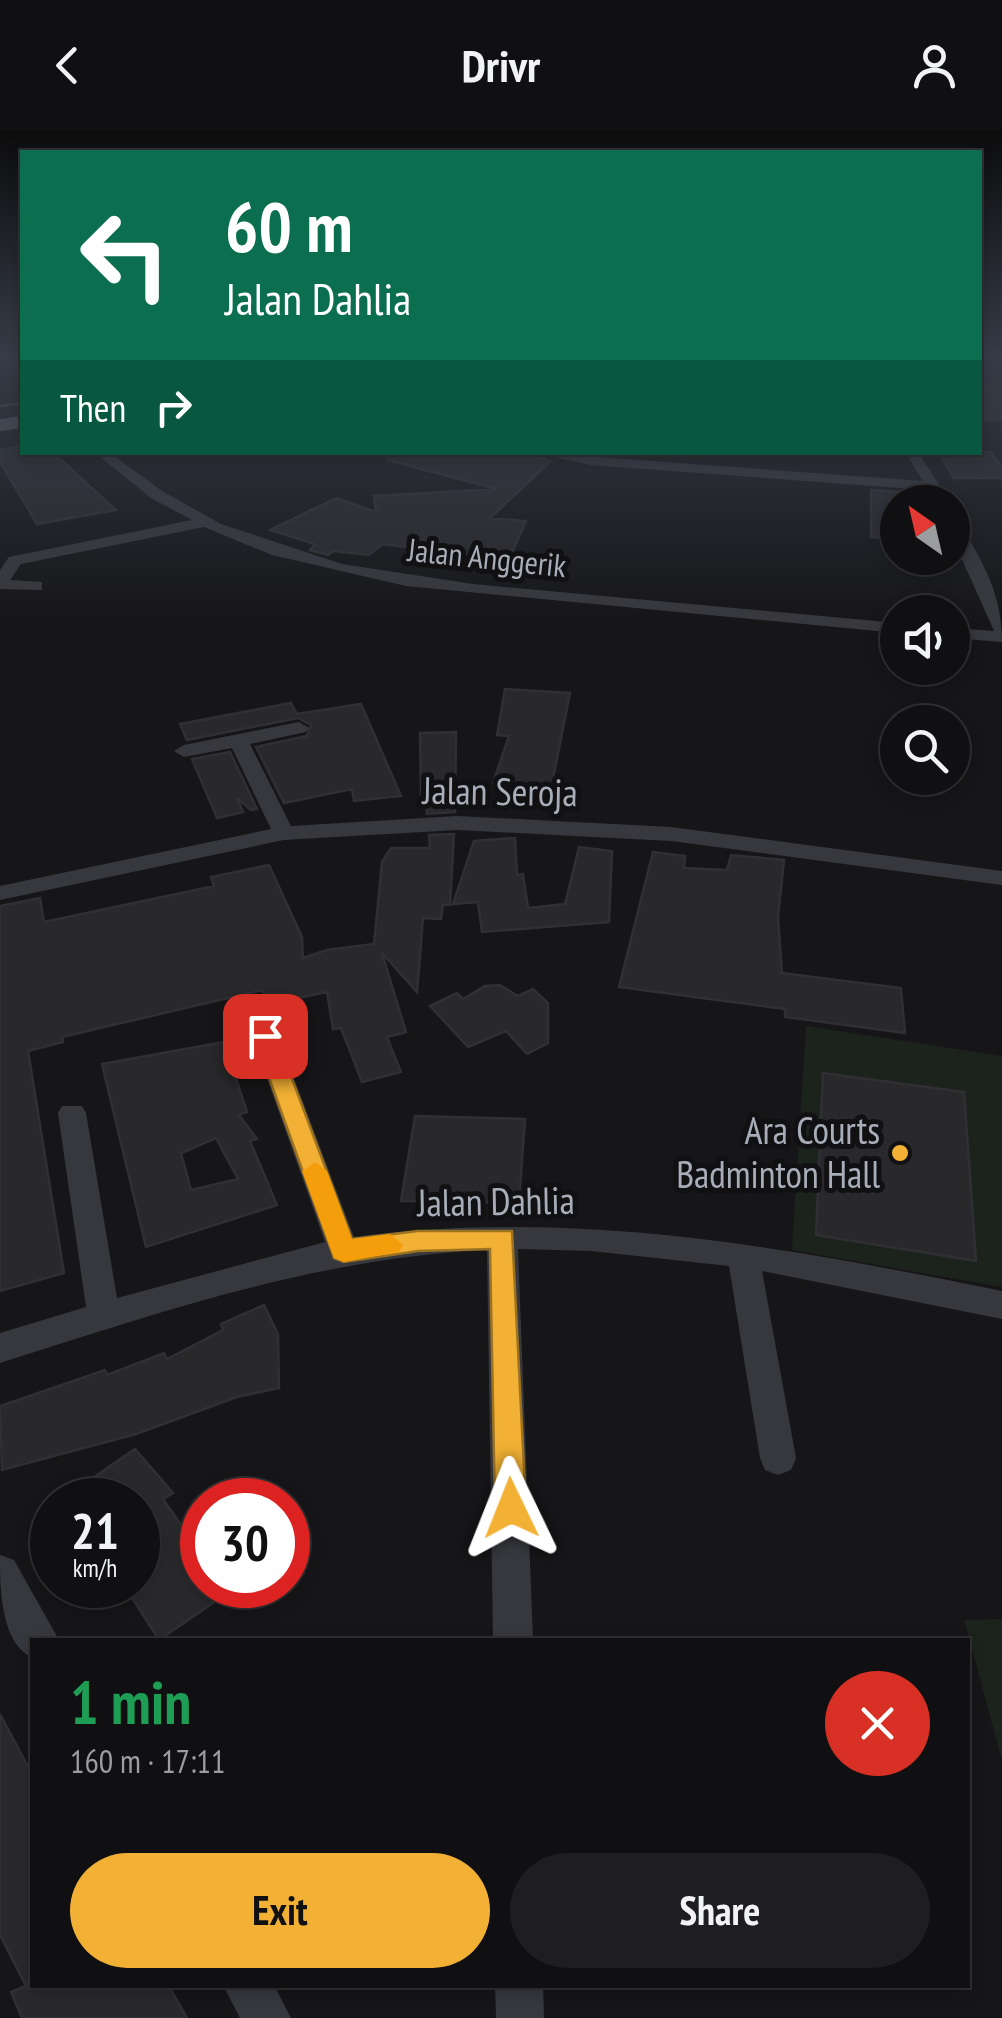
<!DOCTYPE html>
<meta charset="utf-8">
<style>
:root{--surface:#101012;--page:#1e1e20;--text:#f1f3f6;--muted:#9c9d9f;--line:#303032;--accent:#f2b134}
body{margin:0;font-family:"PT Sans Narrow",sans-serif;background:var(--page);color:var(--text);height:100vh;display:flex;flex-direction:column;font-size:38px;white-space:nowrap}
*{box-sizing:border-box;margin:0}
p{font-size:32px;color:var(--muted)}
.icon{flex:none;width:55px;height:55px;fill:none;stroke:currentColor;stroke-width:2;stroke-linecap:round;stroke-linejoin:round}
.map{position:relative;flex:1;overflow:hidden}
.details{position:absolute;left:30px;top:1508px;width:940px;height:350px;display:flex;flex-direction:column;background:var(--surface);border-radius:0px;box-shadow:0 5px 15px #0003,0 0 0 2px var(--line)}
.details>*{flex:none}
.banner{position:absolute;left:20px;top:20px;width:962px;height:305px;border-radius:0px;box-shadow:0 5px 15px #0003,0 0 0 2px var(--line);background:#0b6e4f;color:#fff;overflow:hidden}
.needle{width:65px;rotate:326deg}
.fabs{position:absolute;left:880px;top:355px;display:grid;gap:20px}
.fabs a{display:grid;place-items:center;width:90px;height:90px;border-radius:50%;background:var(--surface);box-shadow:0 5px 15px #0003,0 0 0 2px var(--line);font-size:50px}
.speed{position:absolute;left:30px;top:1348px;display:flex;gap:20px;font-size:50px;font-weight:700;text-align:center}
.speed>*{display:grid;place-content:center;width:130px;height:130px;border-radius:50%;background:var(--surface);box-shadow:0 5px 15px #0003,0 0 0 2px var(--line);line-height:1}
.speed small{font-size:25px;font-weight:400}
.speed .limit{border:15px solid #d22;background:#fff;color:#111}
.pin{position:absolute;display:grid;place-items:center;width:85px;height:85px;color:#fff;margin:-42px;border-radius:20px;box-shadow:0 5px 15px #0006}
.me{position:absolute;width:110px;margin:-55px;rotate:358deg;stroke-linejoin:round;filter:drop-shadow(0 0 8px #0008)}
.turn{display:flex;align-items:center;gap:35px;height:210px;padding:0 40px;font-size:45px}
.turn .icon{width:130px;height:130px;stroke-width:2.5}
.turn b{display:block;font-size:70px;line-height:85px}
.then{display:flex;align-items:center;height:95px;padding:0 40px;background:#0003;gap:20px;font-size:38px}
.round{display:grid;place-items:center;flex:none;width:105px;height:105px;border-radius:52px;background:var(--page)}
.summary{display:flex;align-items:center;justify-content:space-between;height:170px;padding:0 40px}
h1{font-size:60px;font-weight:800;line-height:75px;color:#1e9e55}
.cta{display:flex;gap:20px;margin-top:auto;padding:20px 40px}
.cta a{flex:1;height:115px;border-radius:60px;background:var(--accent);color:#111;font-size:40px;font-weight:800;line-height:115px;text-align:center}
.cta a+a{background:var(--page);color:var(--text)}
header{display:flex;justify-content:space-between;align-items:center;height:130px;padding:0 40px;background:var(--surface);font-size:45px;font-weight:800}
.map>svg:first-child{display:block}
.green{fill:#1c231d}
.building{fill:#29292c;stroke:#303034;stroke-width:2.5;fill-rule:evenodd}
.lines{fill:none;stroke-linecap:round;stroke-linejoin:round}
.minor{fill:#37383d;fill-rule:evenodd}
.highway{fill:#63666e;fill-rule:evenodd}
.tram{stroke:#4a4c52;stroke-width:2.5}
.route{fill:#f2b134;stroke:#9d7322;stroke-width:2.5}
.slow{fill:#f59e0b}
.poi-dot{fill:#f2b134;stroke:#111113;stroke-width:4}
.labels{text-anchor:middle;stroke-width:10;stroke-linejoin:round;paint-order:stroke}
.far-street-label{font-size:32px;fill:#a8adb8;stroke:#111113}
.street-label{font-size:38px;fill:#a8adb8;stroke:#111113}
.poi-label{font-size:38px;fill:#a8adb8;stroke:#111113;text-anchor:end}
</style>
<header><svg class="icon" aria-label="back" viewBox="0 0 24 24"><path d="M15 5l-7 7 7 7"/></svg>Drivr<svg class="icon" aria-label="person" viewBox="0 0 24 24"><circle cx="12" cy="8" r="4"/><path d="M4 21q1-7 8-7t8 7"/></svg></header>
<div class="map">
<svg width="1002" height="1888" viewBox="0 0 1002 1888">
<rect width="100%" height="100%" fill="#161618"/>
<path class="green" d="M806,896L1002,926V1157L792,1120Z
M1002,1489V1630L964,1490Z"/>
<path class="building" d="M980,253L1002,254V290H980Z
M22,316V322H52L116,380L37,394L0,332V320Z
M388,322H526L551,331L490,388L526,391L509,429L382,414L369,425L334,421L328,425L310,420L315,414L270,400L336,368L376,382L374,366L497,359L387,330Z
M938,322H991L1002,337V348H954Z
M871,360L899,362L905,372H898V409L871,407Z
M505,559L570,563L552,654L493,653L509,606L497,605Z
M291,573L297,584L361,574L401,666L354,671L352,659L284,673L256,617L307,606L311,595L298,588L187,610L180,594Z
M456,602L455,682L427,684L425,664L421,665L420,603Z
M230,622L257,679L251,680L237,668L243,682L217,688L192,629Z
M454,704L450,775H443L441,789L423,788L417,862L382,823L406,902L387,907L401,942L362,952L341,898L333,899L327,862L269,874L262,860L62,907L63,912L28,921L64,1143L0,1161V776L40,768L44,792L214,756L211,747L269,735L302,807L303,828L327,820L374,814L382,732L391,718H430L429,705Z
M515,708L517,745L523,744L528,778L565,774L579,717L612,721L609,792L482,802L478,772L453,774L474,711Z
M653,722L685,726L684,738L727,740L731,725L784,730L778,787L782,843L901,858L905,903L785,887V879L619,857Z
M500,855L518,866L533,859L548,873V913L527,924L506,901L468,917L430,876L457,863L463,869L485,856Z
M224,912L247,982L239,985L257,1009L250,1011L277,1075L146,1117L102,934ZM216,1008L238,1049L191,1060L181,1023Z
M823,943L964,962L976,1131L816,1105Z
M415,986L525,989L519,1073L401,1071Z
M264,1175L278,1204L279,1258L237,1267L136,1304L2,1340L0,1276L105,1240L107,1245L164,1223L167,1229L223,1200L221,1194Z
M135,1319L173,1363L163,1369L202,1425V1455H239L159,1510L124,1455H138V1370H61Z
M0,1584L32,1644V1855H168L187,1888H22L11,1862L26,1856L0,1805Z"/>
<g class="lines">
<path class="minor" d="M94,322H109L162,361L221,394L342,434L473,454L898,493V503L406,456L272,425L204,397L21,434L10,450L42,452V460L0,459V440L9,427L192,390L151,368Z
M529,322L923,351L905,322H918L947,367L935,370L928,360L591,335Z
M952,388L960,392C983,435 1002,462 1002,512L952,508V498L994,501L952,407Z
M299,592L309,598L306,602L250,614L291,696L457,686L671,697L1002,741V755L671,711L457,700L284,710L0,770V756L271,699L232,618L184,627L174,621L184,615Z
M265,897L278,906L354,1107C575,1078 786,1117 1002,1161V1189L762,1141L796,1328L791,1340L778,1345L765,1340L760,1328L729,1136L591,1121L518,1119L533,1510H493L487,1120C316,1128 161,1182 0,1233V1203L86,1177L58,983L62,976H82L86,983L117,1168L325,1112L252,906Z
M0,1425L14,1430L59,1510H32V1527C0,1513 0,1455 0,1425Z
M223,1855H274L291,1888H240Z
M495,1855H543L544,1888H496Z"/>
<path class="highway" d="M22,286V298L0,301V289Z"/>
<path class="tram" d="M0,276L22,273"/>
</g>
<linearGradient id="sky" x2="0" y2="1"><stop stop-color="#0c0c0d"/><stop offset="0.46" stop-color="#363c48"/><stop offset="1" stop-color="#363c48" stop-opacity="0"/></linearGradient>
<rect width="1002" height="491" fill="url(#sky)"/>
<path class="route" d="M265,898L276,906L352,1109L418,1101H512L526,1378L522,1389L511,1393L500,1389L495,1378L490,1119L418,1121L344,1132L334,1128L254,906Z"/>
<path class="slow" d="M315,1032L327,1041L352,1109L390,1104L403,1115L399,1122L344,1132L334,1128L302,1041Z"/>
<circle class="poi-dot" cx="900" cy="1023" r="10"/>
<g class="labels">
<g class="far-street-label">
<text transform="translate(487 428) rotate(6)" y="11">Jalan Anggerik</text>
</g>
<g class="street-label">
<text transform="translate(500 662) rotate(1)" y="13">Jalan Seroja</text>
<text transform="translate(496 1072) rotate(-1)" y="13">Jalan Dahlia</text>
</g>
<g class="poi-label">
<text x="880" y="1014">Ara Courts<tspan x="880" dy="44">Badminton Hall</tspan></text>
</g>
</g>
</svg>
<div class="fabs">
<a><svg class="needle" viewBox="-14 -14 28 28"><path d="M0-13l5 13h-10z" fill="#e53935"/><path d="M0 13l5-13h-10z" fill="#9c9d9f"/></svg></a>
<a><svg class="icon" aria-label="sound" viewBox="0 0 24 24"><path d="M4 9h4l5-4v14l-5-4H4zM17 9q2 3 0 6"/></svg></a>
<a><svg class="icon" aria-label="search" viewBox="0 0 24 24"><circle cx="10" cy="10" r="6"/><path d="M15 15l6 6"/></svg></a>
</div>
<div class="speed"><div>21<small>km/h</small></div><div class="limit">30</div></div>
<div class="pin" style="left:265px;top:906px;background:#d93025"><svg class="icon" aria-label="arrive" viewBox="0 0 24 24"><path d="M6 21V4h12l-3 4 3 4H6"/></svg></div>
<svg class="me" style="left:511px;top:1378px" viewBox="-20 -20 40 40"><path d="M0-17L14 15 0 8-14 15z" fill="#f2b134" stroke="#fff" stroke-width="4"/></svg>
<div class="banner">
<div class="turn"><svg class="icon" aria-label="left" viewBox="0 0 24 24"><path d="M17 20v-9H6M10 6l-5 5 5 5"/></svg><div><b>60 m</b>Jalan Dahlia</div></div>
<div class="then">Then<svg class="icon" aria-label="right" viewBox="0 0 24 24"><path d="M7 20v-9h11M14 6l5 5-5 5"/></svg></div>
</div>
<section class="details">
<div class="summary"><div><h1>1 min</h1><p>160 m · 17:11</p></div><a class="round" style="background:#d93025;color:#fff"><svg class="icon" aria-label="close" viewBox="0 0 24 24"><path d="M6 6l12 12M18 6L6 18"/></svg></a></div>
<div class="cta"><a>Exit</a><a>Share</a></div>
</section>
</div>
